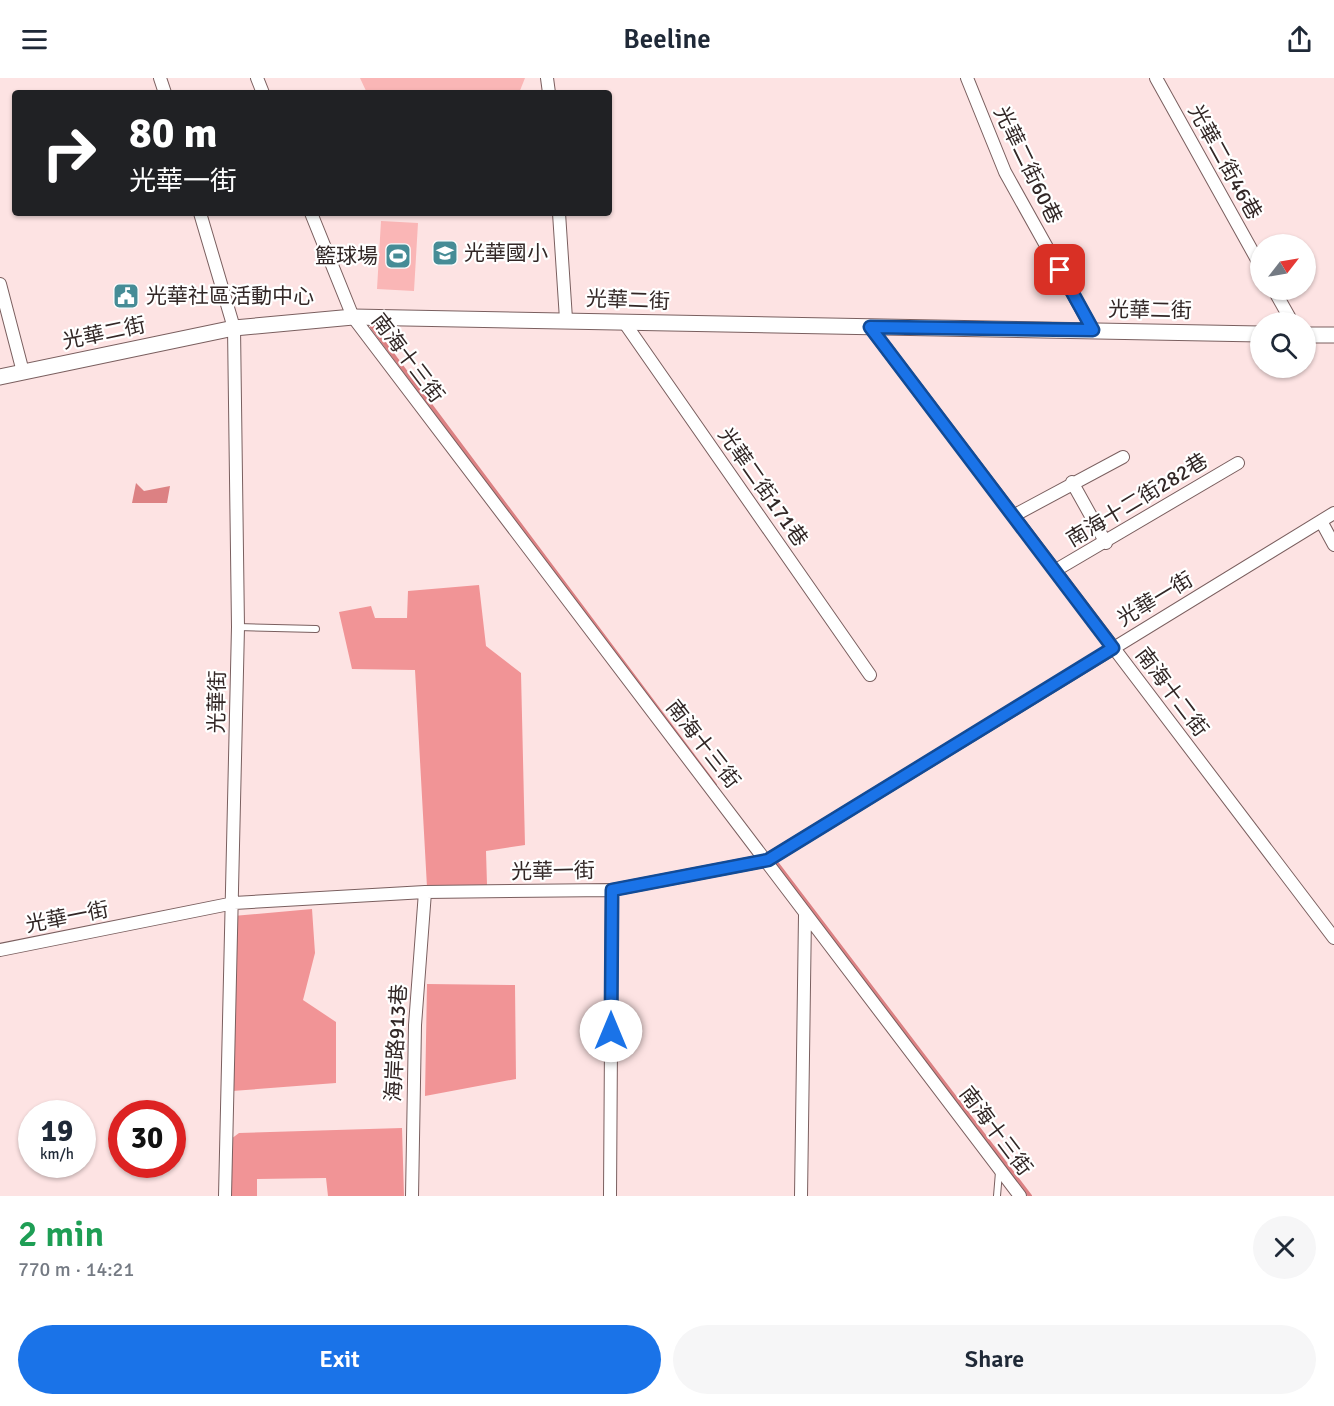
<!DOCTYPE html>
<meta charset="utf-8">
<style>
:root{--surface:#fff;--page:#f6f6f7;--text:#1f2937;--muted:#747a83;--accent:#1a73e8}
body{margin:0;font-family:Signika,"Noto Sans TC",sans-serif;background:var(--page);color:var(--text);height:100vh;display:flex;flex-direction:column;font-size:22px;white-space:nowrap}
*{box-sizing:border-box;margin:0}
p{font-size:20px;color:var(--muted)}
.icon{flex:none;width:33px;height:33px;fill:none;stroke:currentColor;stroke-width:2;stroke-linecap:round;stroke-linejoin:round}
.map{position:relative;height:1118px;overflow:hidden}
.panel{display:flex;flex-direction:column;background:var(--surface);flex:1}
.panel>*{flex:none}
.hud{position:absolute;left:12px;top:12px;width:600px;height:126px;border-radius:6px;box-shadow:0 2px 4px #0004;background:#202124;color:#fff;overflow:hidden}
.needle{width:39px;rotate:59deg}
.buttons{position:absolute;left:1250px;top:156px;display:grid;gap:12px}
.buttons a{display:grid;place-items:center;width:66px;height:66px;border-radius:50%;background:var(--surface);box-shadow:0 2px 4px #0004;font-size:30px}
.speed{position:absolute;left:18px;top:1022px;display:flex;gap:12px;font-size:30px;font-weight:700;text-align:center}
.speed>*{display:grid;place-content:center;width:78px;height:78px;border-radius:50%;background:var(--surface);box-shadow:0 2px 4px #0004;line-height:1}
.speed small{font-size:15px;font-weight:400}
.speed .limit{border:9px solid #d22;background:#fff;color:#111}
.pin{position:absolute;display:grid;place-items:center;width:51px;height:51px;color:#fff;margin:-26px;border-radius:12px;box-shadow:0 3px 9px #0006}
.me{position:absolute;width:66px;margin:-33px;rotate:0deg;stroke-linejoin:round;filter:drop-shadow(0 0 4px #0008)}
.turn{display:flex;align-items:center;gap:21px;height:126px;padding:0 18px;font-size:27px}
.turn .icon{width:78px;height:78px;stroke-width:2.5}
.turn b{display:block;font-size:42px;line-height:51px}
.round{display:grid;place-items:center;flex:none;width:63px;height:63px;border-radius:32px;background:var(--page)}
.headline{display:flex;align-items:center;justify-content:space-between;height:102px;padding:0 18px}
h1{font-size:36px;font-weight:600;line-height:45px;color:#1e9e55}
.button{display:flex;gap:12px;margin-top:auto;padding:12px 18px}
.button a{flex:1;height:69px;border-radius:36px;background:var(--accent);color:#fff;font-size:24px;font-weight:600;line-height:69px;text-align:center}
.button a+a{background:var(--page);color:var(--text)}
header{display:flex;justify-content:space-between;align-items:center;height:78px;padding:0 18px;background:var(--surface);font-size:27px;font-weight:600}
.map>svg:first-child{display:block}
.green{fill:#fab6b6}
.forest{fill:#f19496}
.water{fill:#dc8183}
.lines{fill:none;stroke-linecap:round;stroke-linejoin:round}
.stream{stroke:#dc8183;stroke-width:4}
.service-casing{stroke:#7a5f5f;stroke-width:8}
.minor-casing{stroke:#7a5f5f;stroke-width:14}
.tertiary-casing{stroke:#7a5f5f;stroke-width:17}
.service{stroke:#fff;stroke-width:6}
.minor{stroke:#fff;stroke-width:12}
.tertiary{stroke:#fff;stroke-width:15}
.route-casing{stroke:#114b97;stroke-width:15}
.route{stroke:#1a73e8;stroke-width:10}
.labels{text-anchor:middle;stroke-width:4.5;stroke-linejoin:round;paint-order:stroke}
.street-label{font-size:21px;fill:#322726;stroke:#fff}
.poi-label{font-size:21px;fill:#322726;stroke:#fff;text-anchor:start}
</style>
<header><svg class="icon" aria-label="menu" viewBox="0 0 24 24"><path d="M4 6h16M4 12h16M4 18h16"/></svg>Beeline<svg class="icon" aria-label="share" viewBox="0 0 24 24"><path d="M12 15V3M7 8l5-5 5 5M5 13v7h14v-7"/></svg></header>
<div class="map">
<svg width="1334" height="1118" viewBox="0 0 1334 1118">
<rect width="100%" height="100%" fill="#fde3e3"/>
<path class="green" d="M360,0H525L519,15H367Z
M381,143L418,145L414,213L377,211Z"/>
<path class="forest" d="M479,507L486,568L521,595L525,767L486,773L487,807L427,809L415,592L352,591L339,534L371,528L375,540H407L408,513Z
M312,831L315,875L303,922L336,944V1005L232,1013L233,838Z
M427,906L515,907L516,1001L425,1018Z
M402,1050L404,1118H328L326,1100L257,1101V1118H229L231,1061L239,1055Z"/>
<path class="water" d="M136,405L144,413L170,408L167,425H132Z"/>
<g class="lines">
<path class="stream" d="M372,249L715,707
M775,783L1030,1118"/>
<g class="service-casing">
<path id="service" d="M238,549L316,551
M997,1118L999,1094"/>
</g>
<g class="minor-casing">
<path id="minor" d="M160,0L165,15
M257,0L263,15
M547,0L549,15
M967,0L1005,94L1093,252
M1156,0L1260,187
M200,135L234,250L238,549L225,1118
M311,135L353,239L1020,1118
M559,135L566,241
M0,206L23,294
M1274,212L1292,244
M624,244L870,597
M870,249L1334,860
M1072,404L1106,465
M1013,438L1123,379
M1321,443L1334,467
M1056,492L1238,385
M0,872L234,825L425,814L612,812L768,782L1334,435
M412,1118L415,947L425,814
M610,1118L612,812
M801,1118L805,837"/>
</g>
<g class="tertiary-casing">
<path id="tertiary" d="M1305,257H1334
M0,299L234,250L353,239L1260,256"/>
</g>
<use href="#service" class="service"/>
<use href="#minor" class="minor"/>
<use href="#tertiary" class="tertiary"/>
</g>
<g class="lines">
<g class="route-casing">
<path id="route" d="M611,953L612,812L768,782L1113,570L870,249L1093,252L1060,192"/>
</g>
<use href="#route" class="route"/>
</g>
<defs>
<g id="school-square" transform="scale(1.35)"><rect x="-9" y="-9" width="18" height="18" rx="4" fill="#468c96" stroke="#fff"/><path d="M0-5L7-2L0 1L-7-2ZM-4 1L0 2.5L4 1V4Q0 6-4 4Z" fill="#fff"/></g>
<g id="stadium-square" transform="scale(1.35)"><rect x="-9" y="-9" width="18" height="18" rx="4" fill="#468c96" stroke="#fff"/><path d="M0-5a6.5 5 0 1 0 0 10a6.5 5 0 1 0 0-10ZM-3.5-1.8h7v3.6h-7Z" fill="#fff"/></g>
<g id="civic-square" transform="scale(1.35)"><rect x="-9" y="-9" width="18" height="18" rx="4" fill="#468c96" stroke="#fff"/><path d="M-.6-6.5H3V-4.5H.6V-3L4-1V1h2V6H-6V1h2V-1L-.6-3ZM-1.2 2.5V6h2.4V2.5Z" fill="#fff"/></g>
</defs>
<g fill-rule="evenodd">
<use href="#school-square" x="445" y="175"/>
<use href="#stadium-square" x="398" y="178"/>
<use href="#civic-square" x="126" y="218"/>
</g>
<g class="labels">
<g class="street-label">
<text transform="translate(1225 84) rotate(61)" y="7">光華二街46巷</text>
<text transform="translate(1028 87) rotate(64)" y="7">光華二街60巷</text>
<text transform="translate(628 222) rotate(2)" y="7">光華二街</text>
<text transform="translate(1150 232) rotate(1)" y="7">光華二街</text>
<text transform="translate(104 255) rotate(-12)" y="7">光華二街</text>
<text transform="translate(408 280) rotate(53)" y="7">南海十三街</text>
<text transform="translate(763 409) rotate(55)" y="7">光華二街171巷</text>
<text transform="translate(1137 422) rotate(-31)" y="7">南海十二街282巷</text>
<text transform="translate(1155 521) rotate(-31)" y="7">光華一街</text>
<text transform="translate(1172 614) rotate(53)" y="7">南海十二街</text>
<text transform="translate(217 624) rotate(-89)" y="7">光華街</text>
<text transform="translate(703 666) rotate(52)" y="7">南海十三街</text>
<text transform="translate(553 793) rotate(-1)" y="7">光華一街</text>
<text transform="translate(67 839) rotate(-11)" y="7">光華一街</text>
<text transform="translate(396 965) rotate(-87)" y="7">海岸路913巷</text>
<text transform="translate(996 1053) rotate(53)" y="7">南海十三街</text>
</g>
<g class="poi-label">
<text x="464" y="182">光華國小</text>
<text x="378" y="185" text-anchor="end">籃球場</text>
<text x="146" y="225">光華社區活動中心</text>
</g>
</g>
</svg>
<div class="buttons">
<a><svg class="needle" viewBox="-14 -14 28 28"><path d="M0-13l5 13h-10z" fill="#e53935"/><path d="M0 13l5-13h-10z" fill="#747a83"/></svg></a>
<a><svg class="icon" aria-label="search" viewBox="0 0 24 24"><circle cx="10" cy="10" r="6"/><path d="M15 15l6 6"/></svg></a>
</div>
<div class="speed"><div>19<small>km/h</small></div><div class="limit">30</div></div>
<div class="pin" style="left:1060px;top:192px;background:#d93025"><svg class="icon" aria-label="arrive" viewBox="0 0 24 24"><path d="M6 21V4h12l-3 4 3 4H6"/></svg></div>
<svg class="me" style="left:611px;top:953px" viewBox="-20 -20 40 40"><circle r="19" fill="#fff"/><path d="M0-13L10 11 0 6-10 11z" fill="#1a73e8"/></svg>
<div class="hud">
<div class="turn"><svg class="icon" aria-label="right" viewBox="0 0 24 24"><path d="M7 20v-9h11M14 6l5 5-5 5"/></svg><div><b>80 m</b>光華一街</div></div>
</div>
</div>
<section class="panel">
<div class="headline"><div><h1>2 min</h1><p>770 m · 14:21</p></div><a class="round"><svg class="icon" aria-label="close" viewBox="0 0 24 24"><path d="M6 6l12 12M18 6L6 18"/></svg></a></div>
<div class="button"><a>Exit</a><a>Share</a></div>
</section>
